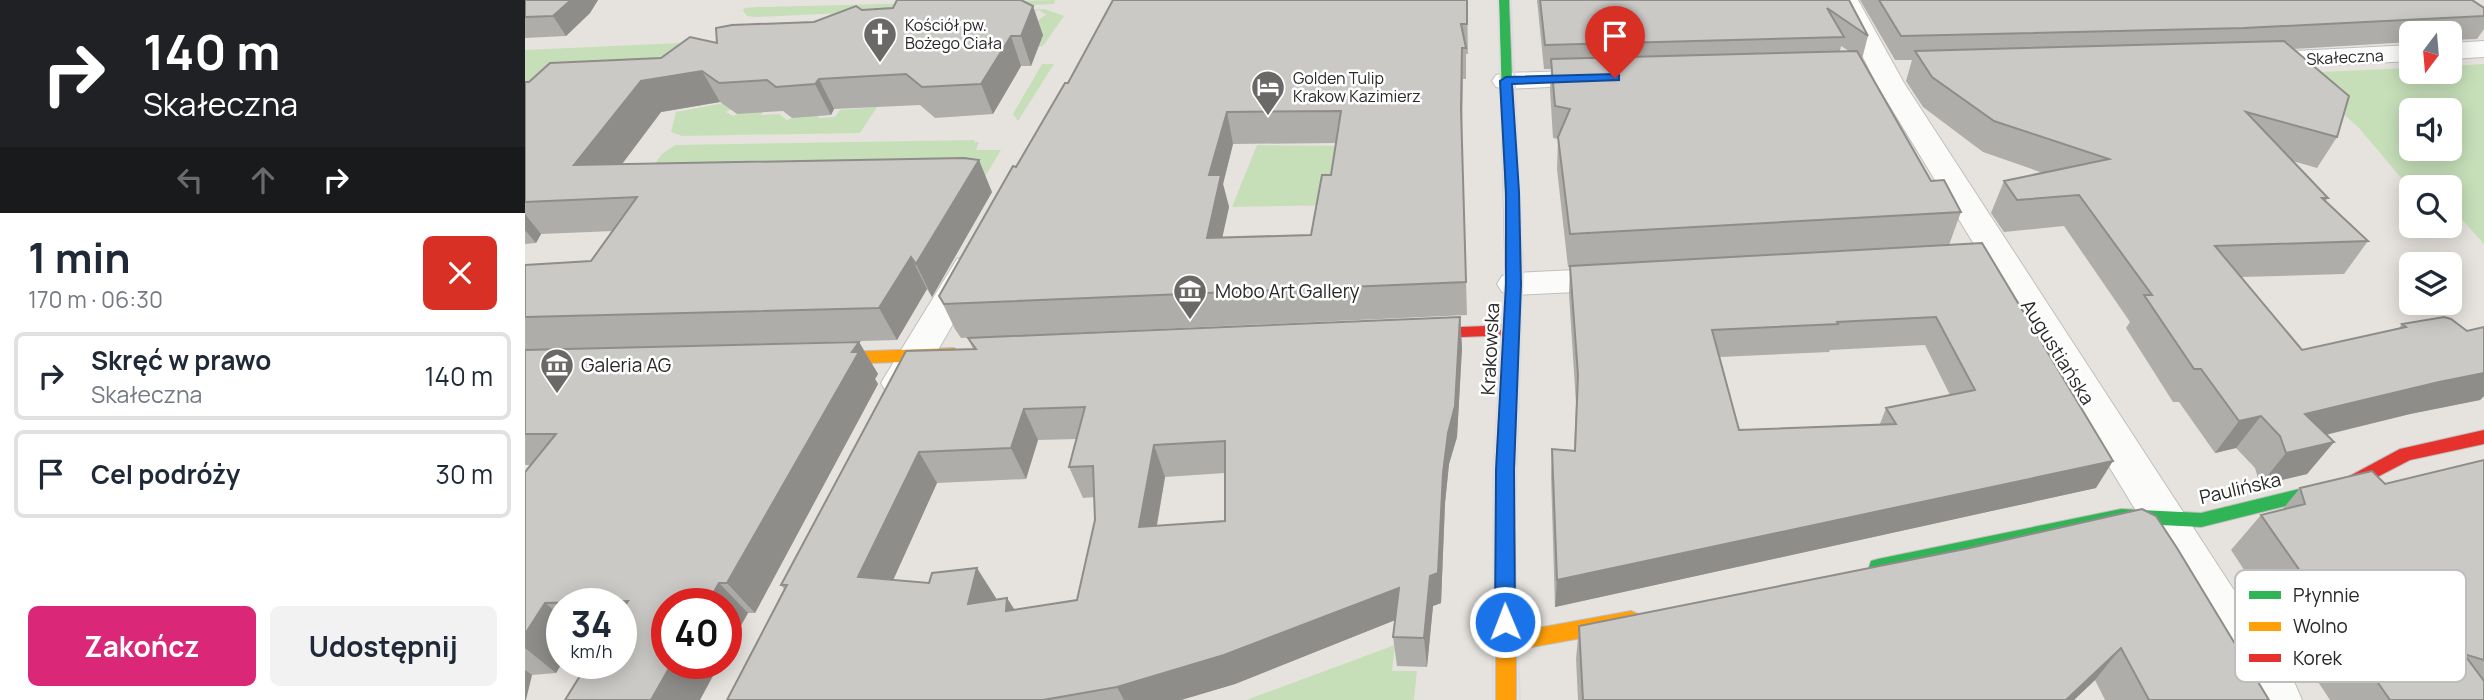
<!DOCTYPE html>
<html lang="pl">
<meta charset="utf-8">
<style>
:root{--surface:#fff;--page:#f2f2f3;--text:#1f2937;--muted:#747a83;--line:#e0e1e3;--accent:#db2777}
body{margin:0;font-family:Manrope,sans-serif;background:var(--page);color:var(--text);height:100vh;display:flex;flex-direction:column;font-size:26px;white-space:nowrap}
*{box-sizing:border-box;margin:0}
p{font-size:23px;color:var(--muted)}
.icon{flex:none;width:38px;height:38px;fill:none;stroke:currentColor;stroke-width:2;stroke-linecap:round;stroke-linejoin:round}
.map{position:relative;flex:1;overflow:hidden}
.drawer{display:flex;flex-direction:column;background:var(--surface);width:525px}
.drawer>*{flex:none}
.banner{background:#202124;color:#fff;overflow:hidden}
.needle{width:46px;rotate:196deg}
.tools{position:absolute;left:1874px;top:21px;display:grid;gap:14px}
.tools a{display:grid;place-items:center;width:63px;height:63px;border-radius:10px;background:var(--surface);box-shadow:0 4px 18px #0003;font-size:35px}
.speed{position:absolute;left:21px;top:588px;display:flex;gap:14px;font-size:35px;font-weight:700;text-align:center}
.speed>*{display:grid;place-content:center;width:91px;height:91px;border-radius:50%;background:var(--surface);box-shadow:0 4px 18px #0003;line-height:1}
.speed small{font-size:18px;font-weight:400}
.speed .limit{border:10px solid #d22;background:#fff;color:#111}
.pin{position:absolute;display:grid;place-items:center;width:60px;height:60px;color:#fff;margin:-72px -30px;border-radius:50% 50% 50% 0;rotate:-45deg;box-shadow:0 0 7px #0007}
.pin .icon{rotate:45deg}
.me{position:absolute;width:77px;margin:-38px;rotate:359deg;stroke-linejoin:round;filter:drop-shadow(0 0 5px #0008)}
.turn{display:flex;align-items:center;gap:24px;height:147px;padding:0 28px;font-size:32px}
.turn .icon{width:91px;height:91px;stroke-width:2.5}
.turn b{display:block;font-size:49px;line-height:60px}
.lanes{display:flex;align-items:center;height:66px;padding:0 28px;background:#0003;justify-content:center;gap:35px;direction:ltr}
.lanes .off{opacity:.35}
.round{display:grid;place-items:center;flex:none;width:74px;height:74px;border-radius:10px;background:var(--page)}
.headline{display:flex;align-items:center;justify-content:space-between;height:119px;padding:0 28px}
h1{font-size:42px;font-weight:700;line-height:52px}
.action{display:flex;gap:14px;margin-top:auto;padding:14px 28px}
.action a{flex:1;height:80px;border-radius:10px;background:var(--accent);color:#fff;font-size:28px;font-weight:700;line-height:80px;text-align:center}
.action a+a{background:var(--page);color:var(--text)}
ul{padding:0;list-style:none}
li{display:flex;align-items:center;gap:21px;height:88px;margin:0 14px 10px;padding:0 14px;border:4px solid var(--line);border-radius:10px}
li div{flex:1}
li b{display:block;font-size:26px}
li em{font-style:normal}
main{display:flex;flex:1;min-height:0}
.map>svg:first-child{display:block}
.green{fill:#c6dfb9;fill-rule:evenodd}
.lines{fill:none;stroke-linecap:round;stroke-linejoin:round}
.street-casing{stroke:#c0bfbf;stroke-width:2}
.fast-casing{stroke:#c0bfbf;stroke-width:2}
.slow-casing{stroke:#c0bfbf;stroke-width:2}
.jam-casing{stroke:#c0bfbf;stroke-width:2}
.street{fill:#fbfbfa;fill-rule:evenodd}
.fast{fill:#30b455;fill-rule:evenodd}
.slow{fill:#ff9f0a;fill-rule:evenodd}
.jam{fill:#e5322d;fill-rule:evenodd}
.tram{stroke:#dddcdd;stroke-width:2}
.wall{fill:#afada9;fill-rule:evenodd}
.shaded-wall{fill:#8e8d8a}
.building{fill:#cbc9c5;stroke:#8e8d8a;stroke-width:2;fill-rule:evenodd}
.route{fill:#1a73e8;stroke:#114b97;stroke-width:2}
.labels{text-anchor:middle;stroke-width:5;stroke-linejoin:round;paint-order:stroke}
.far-poi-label{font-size:16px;fill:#282828;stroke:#fff;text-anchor:start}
.far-street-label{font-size:16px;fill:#282828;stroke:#fff}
.poi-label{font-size:19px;fill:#282828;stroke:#fff;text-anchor:start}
.street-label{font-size:19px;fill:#282828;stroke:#fff}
.key{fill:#fff;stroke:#bebebe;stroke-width:2}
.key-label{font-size:19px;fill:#282828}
</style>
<main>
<section class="drawer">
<div class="banner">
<div class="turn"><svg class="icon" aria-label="right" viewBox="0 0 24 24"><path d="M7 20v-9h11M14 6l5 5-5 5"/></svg><div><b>140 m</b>Skałeczna</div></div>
<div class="lanes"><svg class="icon off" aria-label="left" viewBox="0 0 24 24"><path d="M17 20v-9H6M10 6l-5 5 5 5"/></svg><svg class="icon off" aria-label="ahead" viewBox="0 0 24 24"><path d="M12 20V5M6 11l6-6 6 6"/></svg><svg class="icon" aria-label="right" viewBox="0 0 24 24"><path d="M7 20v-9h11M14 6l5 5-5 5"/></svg></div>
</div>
<div class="headline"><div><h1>1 min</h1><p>170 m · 06:30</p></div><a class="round" style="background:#d93025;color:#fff"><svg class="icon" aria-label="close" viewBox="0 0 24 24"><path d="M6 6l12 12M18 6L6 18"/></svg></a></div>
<ul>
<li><svg class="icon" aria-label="right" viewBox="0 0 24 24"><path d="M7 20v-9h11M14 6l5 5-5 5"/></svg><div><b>Skręć w prawo</b><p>Skałeczna</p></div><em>140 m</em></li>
<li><svg class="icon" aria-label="arrive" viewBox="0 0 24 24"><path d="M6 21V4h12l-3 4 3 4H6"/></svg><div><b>Cel podróży</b></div><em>30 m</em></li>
</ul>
<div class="action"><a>Zakończ</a><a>Udostępnij</a></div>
</section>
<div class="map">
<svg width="1959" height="700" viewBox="0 0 1959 700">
<rect width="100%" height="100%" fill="#e6e3de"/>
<path class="green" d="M530,0L529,4L231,17L222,16L218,11L219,8L233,7Z
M520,9L539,16L518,46L505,48C508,35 507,21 521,15L514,10L505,13H423Z
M155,43L123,84L0,112V50Z
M517,64H529L493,121L488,114Z
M1959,64V244L1925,206V187L1883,186L1834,128L1773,73L1886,68V72H1925V66ZM1886,110H1925V149H1886Z
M210,101V107L201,112L208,116L221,111L239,110L236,115L254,114L262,120L276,115L295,114L293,118L310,117L315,110L352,107L335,133L157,136L146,132L151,112Z
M450,140L449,142H454L451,150H476L452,190L107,194L137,154L150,145Z
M732,145L828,146L817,205L707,207Z
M870,645L867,671H892L889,700H721Z"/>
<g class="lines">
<g class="street-casing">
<path id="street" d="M1309,0H1333L1379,83L1770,684L1777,700H1726L1351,83Z
M1959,41V57L1925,59V43Z
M1886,45V61L1731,69L1722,67L1718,61L1722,55L1731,53Z
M1074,70L1084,72L1088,78L1084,84L981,89L971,87L967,81L971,75L981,73Z
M444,256L456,259L461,267L388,393L375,397L362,393L356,383L362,373L432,259Z
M1092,268L1104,271L1109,279L1104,287L1092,290L989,295L977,292L972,284L977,276L989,273Z"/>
</g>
<g class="fast-casing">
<path id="fast" d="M974,0H984L995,297L988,302L981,297Z
M1827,476L1833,478L1836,483L1833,488L1676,527L1596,523L1353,575L1346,573L1344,567L1346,561L1353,559L1596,509L1676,513Z"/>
</g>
<g class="slow-casing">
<path id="slow" d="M988,292L995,297L989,470L991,632L1106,611L1113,614L1116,620L1113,626L1106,629L991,650V700H971V470L981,297Z
M429,348L437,354L429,360L290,365L282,359L290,353Z"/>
</g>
<g class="jam-casing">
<path id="jam" d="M988,325L996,330L988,335L885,339L877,334L885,329Z
M1959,430V444L1885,460L1827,490L1821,488L1818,483L1821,478L1875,449Z"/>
</g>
<use href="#street" class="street"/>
<use href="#fast" class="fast"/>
<use href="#slow" class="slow"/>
<use href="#jam" class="jam"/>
<path class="tram" d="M986,0L998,265L989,559L995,700
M968,700V470L981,265L973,0"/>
</g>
<path class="wall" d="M0,0H73L65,13L41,36L0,38Z
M942,0L943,54H941V79H938L937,141L942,315L436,338L430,329L414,296L491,167L543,83ZM811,143L806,175L786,235L697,237L704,207L698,184L708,144Z
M1012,0H1324L1343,36L1337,59L1406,181L1436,212L1424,245L1571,488L1030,607L1026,476L1027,449L1049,450L1051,404L1044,294L1045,267H1043L1032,169L1033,139L1028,138L1025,90L1026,69H1019ZM1316,46L1324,51H1315ZM1400,345L1425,395L1361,408L1355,424L1214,430L1195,357L1304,352L1305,350Z
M1335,0H1947L1959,8V29L1952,39L1925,40V33H1886V42L1768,49L1812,137L1792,168L1768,161L1803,198L1801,201L1843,241L1819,274L1716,277L1777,350L1874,328L1877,324L1942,331L1959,327V396L1955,400L1885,414L1801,435L1809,442L1782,474L1735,485L1730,468L1711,448L1690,453L1654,402H1648L1601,328L1605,322L1539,226L1479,232L1466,213L1479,181L1518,173L1458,152L1398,107L1381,81L1387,60H1370Z
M337,10L518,35L506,66H496L468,114L410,118L395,105L309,109L306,115L267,118L258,111L212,114L195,102L136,112L97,164L467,192L407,297L402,289L372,340L123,347L334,342L353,374L350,379L353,384L230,613H223L201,652V604L96,663V604H37V663L31,673L7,675L0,700V472L6,465H0V265L66,261L88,231L16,234L11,243L0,244V82L136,58L192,43L289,22Z
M935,317L937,348L932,437L924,464L920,503L916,603L908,606L902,667L872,666L868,637L870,620L710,684L656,700H202L259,589L256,585L448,349L443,338ZM551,439L544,467L558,498L569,497L570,520L552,600L490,610L482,598L470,600L471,598L368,580L412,483L501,479L513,440ZM700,473V521L632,526L640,477Z
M1959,460V700H1805L1706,550L1736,515L1757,510L1775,488L1860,484Z
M1445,548L1744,700H1580L1570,680L1549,700H1053L1051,659L1054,626Z"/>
<path class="shaded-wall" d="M46,0H73L65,13L41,36L28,16Z
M508,6L518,35L506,66L496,36Z
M486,36L496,66L468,114L456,84Z
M937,48V141L942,315L936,109Z
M177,71L195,102L136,112L73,196L49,165L116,81Z
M294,79L309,109L306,115L290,84Z
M702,112L708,144L698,184L704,207L690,271L682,238L684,175Z
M454,160L467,192L407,297L391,264Z
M0,214L16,234L11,243L0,230Z
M386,257L402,289L372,340L354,308Z
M935,317L937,348L932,437L924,464L920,503L916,603L908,606L902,667L899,638Z
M334,342L353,374L350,379L353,384L230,613L202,583Z
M1959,373V396L1955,400L1885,414L1758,445L1780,414L1914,382Z
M499,409L513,440L501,479L486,448Z
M1736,416L1711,448L1690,453L1714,421Z
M1809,442L1782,474L1735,485L1761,453Z
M629,445L640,477L626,557L614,527Z
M394,452L412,483L356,607L333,577Z
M1588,461L1571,488L1030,607L1032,580Z
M452,568L471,598L462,634L443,604Z
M194,583L223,613L201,652V604H182Z
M874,588L878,617L710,684L656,700H599L592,687Z
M482,598L500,628L481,611Z
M20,603L37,617V663L31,673L0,648V634Z
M1596,648L1570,680L1549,700H1541Z
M147,663H195L175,700H126Z
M0,670L7,675L1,700H0Z"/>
<path class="building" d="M0,0H46L28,16L0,17Z
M372,0H496L508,6L496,36H486L456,84L397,87L381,74L294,79L290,84L251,87L242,80L194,83L177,71L116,81L49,165L439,158L454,160L391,264L386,257L354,308L0,317V265L66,261L112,197L0,202V82H4L25,63L136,58L165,37L192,43L191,28L207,25L289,22L331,6L337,10L368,8Z
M588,0H942V24H936L941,48H937L936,109L941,282L419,304L414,296L488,166L491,167L540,83H543ZM816,111L806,175H797L786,235L682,238L696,175H684L702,112Z
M1015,0H1324L1343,36L1302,8L1319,37L1020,45Z
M1354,0H1947L1959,8V16L1719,28L1376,36Z
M1759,41L1824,96L1812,137L1721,112L1803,198H1797L1843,241L1690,246L1777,350L1881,327L1877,324L1919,317L1926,319L1942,331L1959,327V373L1914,382L1780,414L1809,442L1761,453L1755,436L1736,416L1714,421L1676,369H1669L1619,295H1627L1554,195L1492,200L1479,181L1584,159L1469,121L1407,77L1390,51Z
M1332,51L1406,181L1419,180L1436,212L1045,234L1033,137L1045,109L1030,106L1026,59Z
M1457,243L1588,461L1032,580L1027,449L1050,451L1053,375L1045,266ZM1411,317L1450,390L1361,408L1371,424L1214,430L1187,330L1313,324L1312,322Z
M935,317L930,406L923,433L918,473L913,573L905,576L899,638L868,637L874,588L699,655L592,687L518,700H202L262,585H256L381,351L451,349L443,338ZM560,407L544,467L568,466L570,520L552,600L481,611L482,598L443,604L452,568L407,573L404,583L333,577L394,452L486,448L499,409ZM700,441V521L614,527L629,445Z
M334,342L327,352H334L202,583H194L182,604H142V663H147L126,700H40L63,663H96V611L103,601L20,603L0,634V472L31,434H0V350Z
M1959,460V660L1939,654L1959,681V700H1865L1736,515L1780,504L1775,488L1847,471L1860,484Z
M1617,509L1631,516L1652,548L1744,700H1624L1596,648L1541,700H1058L1054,626L1445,548Z"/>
<path class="route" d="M1090,74L1094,75V80L987,84L994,192L996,284L989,470L990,622L987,628L980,631L973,628L970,622L971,470L981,284V192L975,81L981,77Z"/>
<defs>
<g id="church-pin" transform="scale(1.75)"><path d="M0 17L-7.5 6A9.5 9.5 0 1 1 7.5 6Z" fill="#6a6968" stroke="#fff"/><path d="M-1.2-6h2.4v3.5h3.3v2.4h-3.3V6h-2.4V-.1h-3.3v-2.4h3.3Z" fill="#fff"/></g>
<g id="hotel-pin" transform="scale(1.75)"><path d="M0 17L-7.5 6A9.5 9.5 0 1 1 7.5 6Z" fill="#6a6968" stroke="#fff"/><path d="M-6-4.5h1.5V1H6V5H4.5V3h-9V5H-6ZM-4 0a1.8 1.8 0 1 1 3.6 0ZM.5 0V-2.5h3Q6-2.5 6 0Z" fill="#fff"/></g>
<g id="museum-pin" transform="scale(1.75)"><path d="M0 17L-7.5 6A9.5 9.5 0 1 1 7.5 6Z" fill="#6a6968" stroke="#fff"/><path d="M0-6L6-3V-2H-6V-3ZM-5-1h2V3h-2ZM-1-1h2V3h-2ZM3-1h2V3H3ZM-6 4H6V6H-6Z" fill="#fff"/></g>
</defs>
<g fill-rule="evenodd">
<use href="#church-pin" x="355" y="34"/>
<use href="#hotel-pin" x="743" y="87"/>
<use href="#museum-pin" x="665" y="291"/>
<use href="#museum-pin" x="32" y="365"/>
</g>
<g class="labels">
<g class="far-poi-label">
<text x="380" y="31">Kościół pw.<tspan x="380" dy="18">Bożego Ciała</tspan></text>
<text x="768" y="84">Golden Tulip<tspan x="768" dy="18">Krakow Kazimierz</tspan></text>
</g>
<g class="far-street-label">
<text transform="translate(1820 57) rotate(-3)" y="6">Skałeczna</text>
</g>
<g class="poi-label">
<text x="690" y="298">Mobo Art Gallery</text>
<text x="56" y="372">Galeria AG</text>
</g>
<g class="street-label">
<text transform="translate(965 349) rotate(-87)" y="7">Krakowska</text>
<text transform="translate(1533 352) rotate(58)" y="7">Augustiańska</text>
<text transform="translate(1715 488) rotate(-13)" y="7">Paulińska</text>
</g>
</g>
<rect x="1710" y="570" width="231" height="112" rx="10" class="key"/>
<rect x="1724" y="591" width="32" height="8" fill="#30b455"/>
<rect x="1724" y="622" width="32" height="9" fill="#ff9f0a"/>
<rect x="1724" y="654" width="32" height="8" fill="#e5322d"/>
<g class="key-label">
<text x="1768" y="602">Płynnie</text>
<text x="1768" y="633">Wolno</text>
<text x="1768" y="665">Korek</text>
</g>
</svg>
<div class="tools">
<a><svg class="needle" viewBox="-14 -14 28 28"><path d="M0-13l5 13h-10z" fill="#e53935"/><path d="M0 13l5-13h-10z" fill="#747a83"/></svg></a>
<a><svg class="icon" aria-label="sound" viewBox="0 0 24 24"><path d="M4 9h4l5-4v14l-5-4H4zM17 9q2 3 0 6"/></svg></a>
<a><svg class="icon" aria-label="search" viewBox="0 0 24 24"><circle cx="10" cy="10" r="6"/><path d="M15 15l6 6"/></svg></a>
<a><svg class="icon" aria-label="layers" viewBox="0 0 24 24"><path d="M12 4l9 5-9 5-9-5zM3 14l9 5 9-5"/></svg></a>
</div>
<div class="speed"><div>34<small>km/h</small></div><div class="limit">40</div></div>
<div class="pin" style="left:1090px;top:78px;background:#d93025"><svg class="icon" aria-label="arrive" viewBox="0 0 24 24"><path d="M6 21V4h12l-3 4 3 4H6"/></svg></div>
<svg class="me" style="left:980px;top:622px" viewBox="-20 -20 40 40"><circle r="17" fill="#1a73e8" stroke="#fff" stroke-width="3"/><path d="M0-11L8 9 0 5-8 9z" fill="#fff"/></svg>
</div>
</main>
